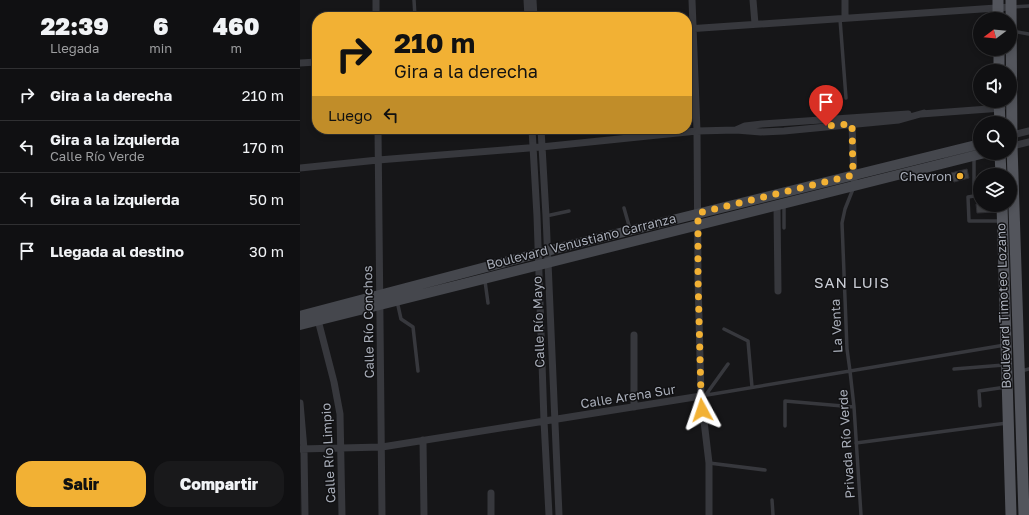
<!DOCTYPE html>
<html lang="es">
<meta charset="utf-8">
<style>
:root{--surface:#101012;--page:#19191b;--text:#f1f3f6;--muted:#9c9d9f;--line:#303032;--accent:#f2b134}
body{margin:0;font-family:"Golos Text",sans-serif;background:var(--page);color:var(--text);height:100vh;display:flex;flex-direction:column;font-size:15px;white-space:nowrap}
*{box-sizing:border-box;margin:0}
p{font-size:13px;color:var(--muted)}
.icon{flex:none;width:22px;height:22px;fill:none;stroke:currentColor;stroke-width:2;stroke-linecap:round;stroke-linejoin:round}
.map{position:relative;flex:1;overflow:hidden}
.details{display:flex;flex-direction:column;background:var(--surface);width:300px}
.details>*{flex:none}
.banner{position:absolute;left:12px;top:12px;width:380px;height:122px;border-radius:16px;box-shadow:0 2px 6px #0003,0 0 0 1px var(--line);background:#f2b134;color:#111;overflow:hidden}
.needle{width:26px;rotate:254deg}
.controls{position:absolute;left:673px;top:12px;display:grid;gap:8px}
.controls a{display:grid;place-items:center;width:44px;height:44px;border-radius:50%;background:var(--surface);box-shadow:0 2px 6px #0003,0 0 0 1px var(--line);font-size:20px}
.pin{position:absolute;display:grid;place-items:center;width:34px;height:34px;color:#fff;margin:-41px -17px;border-radius:50% 50% 50% 0;rotate:-45deg;box-shadow:0 0 4px #0007}
.pin .icon{rotate:45deg}
.me{position:absolute;width:44px;margin:-22px;rotate:355deg;stroke-linejoin:round;filter:drop-shadow(0 0 3px #0008)}
.turn{display:flex;align-items:center;gap:14px;height:84px;padding:0 16px;font-size:18px}
.turn .icon{width:52px;height:52px;stroke-width:2.5}
.turn b{display:block;font-size:28px;line-height:34px}
.then{display:flex;align-items:center;height:38px;padding:0 16px;background:#0003;gap:8px;font-size:15px}
.eta{display:flex;justify-content:space-evenly;align-items:center;height:68px;text-align:center}
.eta b{font-size:24px;font-weight:800;line-height:28px}
.primary-button{display:flex;gap:8px;margin-top:auto;padding:8px 16px}
.primary-button a{flex:1;height:46px;border-radius:16px;background:var(--accent);color:#111;font-size:16px;font-weight:800;line-height:46px;text-align:center}
.primary-button a+a{background:var(--page);color:var(--text)}
ul{padding:0;list-style:none}
li{display:flex;align-items:center;gap:12px;height:52px;padding:0 16px;border-top:1px solid var(--line)}
li div{flex:1}
li b{display:block;font-size:15px}
li em{font-style:normal}
main{display:flex;flex:1;min-height:0}
.map>svg:first-child{display:block}
.building{fill:#404145;stroke:#303034}
.lines{fill:none;stroke-linecap:round;stroke-linejoin:round}
.service{stroke:#37383d;stroke-width:3.5}
.minor{stroke:#37383d;stroke-width:7}
.secondary{stroke:#45474d;stroke-width:10}
.primary{stroke:#53555c;stroke-width:11}
.route{stroke:#f2b134;stroke-width:7;stroke-dasharray:0 12.6}
.poi-dot{fill:#f2b134;stroke:#111113;stroke-width:1.5}
.labels{text-anchor:middle;stroke-width:3;stroke-linejoin:round;paint-order:stroke}
.poi-label{font-size:13px;fill:#a8adb8;stroke:#111113;text-anchor:end}
.street-label{font-size:13px;fill:#a8adb8;stroke:#111113}
.quarter-label{font-size:15px;letter-spacing:1px;fill:#c9ccd4;stroke:#111113}
</style>
<main>
<section class="details">
<div class="eta">
<div><b>22:39</b><p>Llegada</p></div>
<div><b>6</b><p>min</p></div>
<div><b>460</b><p>m</p></div>
</div>
<ul>
<li><svg class="icon" aria-label="right" viewBox="0 0 24 24"><path d="M7 20v-9h11M14 6l5 5-5 5"/></svg><div><b>Gira a la derecha</b></div><em>210 m</em></li>
<li><svg class="icon" aria-label="left" viewBox="0 0 24 24"><path d="M17 20v-9H6M10 6l-5 5 5 5"/></svg><div><b>Gira a la izquierda</b><p>Calle Río Verde</p></div><em>170 m</em></li>
<li><svg class="icon" aria-label="left" viewBox="0 0 24 24"><path d="M17 20v-9H6M10 6l-5 5 5 5"/></svg><div><b>Gira a la izquierda</b></div><em>50 m</em></li>
<li><svg class="icon" aria-label="arrive" viewBox="0 0 24 24"><path d="M6 21V4h12l-3 4 3 4H6"/></svg><div><b>Llegada al destino</b></div><em>30 m</em></li>
</ul>
<div class="primary-button"><a>Salir</a><a>Compartir</a></div>
</section>
<div class="map">
<svg width="729" height="515" viewBox="0 0 729 515">
<rect width="100%" height="100%" fill="#161618"/>
<path class="building" d="M667,169L669,178L654,182L651,173Z
M689,170L690,175H681L680,173Z
M676,204L694,205V212L677,213Z"/>
<g class="lines">
<path class="service" d="M114,0L115,17
M712,7L729,6
M540,19L546,98
M712,31L729,34
M674,157V196L680,197
M553,189L545,209L542,223L547,349L550,371L554,407L561,515
M674,196L668,197L669,221H701
M484,205V228
M324,208L330,229
M246,216L269,211
M185,281L188,303
M97,301L101,319L113,327L118,371
M424,329L448,341L452,387
M654,369L704,365
M721,371L729,369
M401,396L705,345
M405,396L428,364
M680,406L679,391L706,387
M485,426V401L554,407
M556,443L707,423
M409,463L465,470
M472,500L473,515"/>
<path class="minor" d="M76,0V17
M227,0L228,17
M233,0L234,17
M392,0L397,131L398,279L401,396L409,463V515
M453,0L455,24
M545,0V18
M387,29L711,7
M0,63L17,62
M621,114L702,108
M552,124L554,180
M78,129L82,515
M232,129L237,216L244,421L249,515
M241,129L246,216L259,515
M436,130L445,126L462,124L608,114
M712,135L729,131
M712,146L729,142
M0,168L78,160L241,147L397,131L436,130L461,132L484,131L599,120L624,113
M477,206L478,291
M18,320L34,382L40,414L42,515
M0,403L4,449L5,515
M334,407V335
M123,440L124,515
M0,449L82,447L401,396
M191,515V493"/>
<path class="secondary" d="M0,316L247,251L680,144
M0,325L685,153"/>
<path class="primary" d="M698,0V19
M711,0L712,146L724,515
M699,49V71
M699,101L700,123
M700,153L701,175
M702,205L711,515"/>
</g>
<g class="lines">
<path class="route" d="M402,410L401,396L398,279V213L553,175L552,124L526,126"/>
</g>
<circle class="poi-dot" cx="660" cy="176" r="4"/>
<g class="labels">
<g class="poi-label">
<text x="652" y="181">Chevron</text>
</g>
<g class="street-label">
<text transform="translate(281 241) rotate(-14)" y="5">Boulevard Venustiano Carranza</text>
<text transform="translate(703 306) rotate(-92)" y="5">Boulevard Timoteo Lozano</text>
<text transform="translate(68 322) rotate(-91)" y="5">Calle Río Conchos</text>
<text transform="translate(238 322) rotate(-92)" y="5">Calle Río Mayo</text>
<text transform="translate(536 326) rotate(-93)" y="5">La Venta</text>
<text transform="translate(328 396) rotate(-9)" y="5">Calle Arena Sur</text>
<text transform="translate(546 444) rotate(-94)" y="5">Privada Río Verde</text>
<text transform="translate(28 453) rotate(-93)" y="5">Calle Río Limpio</text>
</g>
<g class="quarter-label">
<text x="552" y="288">SAN LUIS</text>
</g>
</g>
</svg>
<div class="controls">
<a><svg class="needle" viewBox="-14 -14 28 28"><path d="M0-13l5 13h-10z" fill="#e53935"/><path d="M0 13l5-13h-10z" fill="#9c9d9f"/></svg></a>
<a><svg class="icon" aria-label="sound" viewBox="0 0 24 24"><path d="M4 9h4l5-4v14l-5-4H4zM17 9q2 3 0 6"/></svg></a>
<a><svg class="icon" aria-label="search" viewBox="0 0 24 24"><circle cx="10" cy="10" r="6"/><path d="M15 15l6 6"/></svg></a>
<a><svg class="icon" aria-label="layers" viewBox="0 0 24 24"><path d="M12 4l9 5-9 5-9-5zM3 14l9 5 9-5"/></svg></a>
</div>
<div class="pin" style="left:526px;top:126px;background:#d93025"><svg class="icon" aria-label="arrive" viewBox="0 0 24 24"><path d="M6 21V4h12l-3 4 3 4H6"/></svg></div>
<svg class="me" style="left:402px;top:410px" viewBox="-20 -20 40 40"><path d="M0-17L14 15 0 8-14 15z" fill="#f2b134" stroke="#fff" stroke-width="4"/></svg>
<div class="banner">
<div class="turn"><svg class="icon" aria-label="right" viewBox="0 0 24 24"><path d="M7 20v-9h11M14 6l5 5-5 5"/></svg><div><b>210 m</b>Gira a la derecha</div></div>
<div class="then">Luego<svg class="icon" aria-label="left" viewBox="0 0 24 24"><path d="M17 20v-9H6M10 6l-5 5 5 5"/></svg></div>
</div>
</div>
</main>
